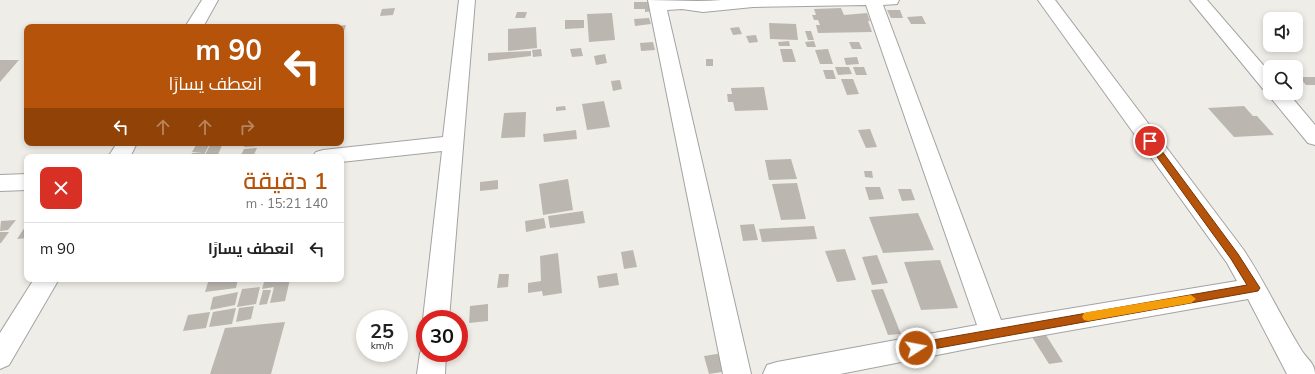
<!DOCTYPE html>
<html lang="ar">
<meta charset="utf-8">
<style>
:root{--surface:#fff;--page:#f2f2f2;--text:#222;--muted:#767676;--line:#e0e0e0;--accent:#b45309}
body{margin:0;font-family:Mulish,Cairo,sans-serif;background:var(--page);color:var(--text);direction:rtl;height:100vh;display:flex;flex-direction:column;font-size:15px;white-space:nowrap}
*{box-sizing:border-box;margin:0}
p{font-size:13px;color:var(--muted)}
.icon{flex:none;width:22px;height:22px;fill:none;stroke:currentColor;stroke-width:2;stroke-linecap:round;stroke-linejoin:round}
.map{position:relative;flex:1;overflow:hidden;direction:ltr}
.drawer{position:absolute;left:24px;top:154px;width:320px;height:128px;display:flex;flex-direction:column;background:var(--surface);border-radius:8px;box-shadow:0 2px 6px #0003;direction:rtl}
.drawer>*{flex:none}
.guide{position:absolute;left:24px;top:24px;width:320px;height:122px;border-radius:8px;box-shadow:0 2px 6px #0003;direction:rtl;background:#b45309;color:#fff;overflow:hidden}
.buttons{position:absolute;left:1263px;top:12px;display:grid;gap:8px}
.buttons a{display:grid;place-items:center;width:40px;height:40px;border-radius:8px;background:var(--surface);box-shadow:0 2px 6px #0003;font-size:20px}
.speed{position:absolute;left:356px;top:310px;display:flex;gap:8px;font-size:20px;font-weight:700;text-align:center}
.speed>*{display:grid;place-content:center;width:52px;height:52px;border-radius:50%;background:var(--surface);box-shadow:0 2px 6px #0003;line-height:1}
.speed small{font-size:10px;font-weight:400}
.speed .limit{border:6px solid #d22;background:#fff;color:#111}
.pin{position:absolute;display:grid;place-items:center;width:34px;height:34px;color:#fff;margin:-17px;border:2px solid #fff;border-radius:50%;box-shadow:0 1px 4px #0007}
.me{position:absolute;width:44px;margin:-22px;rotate:79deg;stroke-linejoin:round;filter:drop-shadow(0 0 3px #0008)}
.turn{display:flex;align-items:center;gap:14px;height:84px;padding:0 16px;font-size:18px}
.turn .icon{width:52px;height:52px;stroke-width:2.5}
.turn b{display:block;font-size:28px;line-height:34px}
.lanes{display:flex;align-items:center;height:38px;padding:0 16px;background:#0003;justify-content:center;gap:20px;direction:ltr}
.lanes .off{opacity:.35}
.round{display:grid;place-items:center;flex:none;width:42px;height:42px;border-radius:8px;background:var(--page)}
.head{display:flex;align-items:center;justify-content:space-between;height:68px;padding:0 16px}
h1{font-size:24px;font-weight:600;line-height:30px;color:var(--accent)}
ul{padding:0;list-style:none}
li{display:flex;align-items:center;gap:12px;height:52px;padding:0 16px;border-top:1px solid var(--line)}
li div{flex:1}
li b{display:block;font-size:15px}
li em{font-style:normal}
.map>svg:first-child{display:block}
.building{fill:#bcb6b0}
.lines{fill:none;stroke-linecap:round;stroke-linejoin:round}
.minor-casing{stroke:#a3a3a3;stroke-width:2}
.minor{fill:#fff;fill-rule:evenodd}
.route{fill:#b45309;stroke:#753606}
.slow{fill:#f59e0b}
</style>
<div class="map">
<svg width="1315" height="374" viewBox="0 0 1315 374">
<rect width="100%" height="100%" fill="#efede7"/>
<path class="building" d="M634,2H653L654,11L645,12V9H634Z
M395,8L393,15L380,16L382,9Z
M841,8L844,15L867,13L870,21H868L872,32L818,33L816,25H820L818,20H814L812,15H816L814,9Z
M887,10H900L903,18H891Z
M517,12H527L525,18H515Z
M612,13L615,40L589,42L587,14Z
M922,16L926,24H911L907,17Z
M649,18L651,24L635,26L634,19Z
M565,20H584V28L565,29Z
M769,23L796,24L798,40L770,39Z
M346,25L341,41V27L338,26Z
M536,27L537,48L508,51V29Z
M739,27L742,34L733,35L730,28Z
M805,31H811L814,40H808Z
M756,35L758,42L749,43L746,36Z
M789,41L790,46H779L778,42Z
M814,41L816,47H807L805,42Z
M653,42L655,50L641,51L640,43Z
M849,42H859L862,49H852Z
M581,48L583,56L572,57L570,49Z
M541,49L542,56L533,57L532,50Z
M780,49H792L796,62H783Z
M828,49L833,64H820L815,50Z
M531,51V56L488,61V53Z
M605,54L607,63L596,65L594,56Z
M857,57L859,64L846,65L844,58Z
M706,59H713V66H706Z
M0,60H19L0,82Z
M835,67H849L852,74L838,75Z
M853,67H864L867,75H856Z
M823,70H833L836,79H826Z
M1299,77H1315V85H1306Z
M841,79H853L859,94L847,95Z
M620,80L622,89L613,91L611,81Z
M764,87L768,110L735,111L733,102H728L727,94H732L731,88Z
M604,101L610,127L587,130L582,104Z
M565,106L566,110L556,111V107Z
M1244,106L1253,116H1257L1274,135L1234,137L1208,108Z
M526,112L525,137L501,138L504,113Z
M870,129L877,147L866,148L858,130Z
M576,130L577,139L544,142L543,134Z
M197,143H210L203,157H190L192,153H203L192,152Z
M211,143H223L217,157H204Z
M246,143H259L258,146L244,147Z
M257,148L253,157H240L244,149Z
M791,159L797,179L769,180L765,160Z
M864,171H872L873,178L865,177Z
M568,179L573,210L543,215L539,184Z
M498,180V189L480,191V182Z
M797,183L806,219L781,220L772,184Z
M865,187H880L884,199L869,200Z
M898,189H911L915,200L902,201Z
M583,211L585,223L550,228L548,216Z
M918,213L934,250L883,253L869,217Z
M544,218L546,228L526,232L525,221Z
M16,220L8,230L0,231L1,221Z
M27,224V238L17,239Z
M754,224L758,240L743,241L740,225Z
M814,226L817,239L762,242L759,229Z
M0,232H9L1,243H0Z
M845,249L856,280L837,282L825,251Z
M633,250L637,267L624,269L621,252Z
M558,253L562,293L543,296L542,291L528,293V283L541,281L540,256Z
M877,255L888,283L872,285L862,257Z
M940,260L958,308L921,310L904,262Z
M617,273L619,285L599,288L597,276Z
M499,274H509L508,287L497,288Z
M209,279H238L236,288L205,292Z
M284,279H290L285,301L270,303L274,287L262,289L264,282Z
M260,287L256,304L237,307L242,289Z
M883,289L901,334L888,335L871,290Z
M263,290H271L267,304L259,305Z
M238,292L235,305L210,310L213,297Z
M488,304V321L469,323L470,306Z
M254,306L251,319L236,322L239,308Z
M236,308L232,324L209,327L213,312Z
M210,312L206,328L183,331L188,315Z
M285,322L271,374H210L225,328Z
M1046,335L1063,362L1049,364L1032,337Z
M723,353L728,371L709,374L704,356Z"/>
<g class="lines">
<g class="minor-casing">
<path id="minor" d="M202,0H218L203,27H185Z
M459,0H475L449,319H425V323L423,319L442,151L341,162V157H312L316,152L323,150L443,137Z
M648,0C672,0 697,2 722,0H899L897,4L883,5L1001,320L1237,281L1227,263L1038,0H1055L1243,249C1265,282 1281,317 1302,351C1307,359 1315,363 1315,374H1287L1248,299L993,344L840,374H763L767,365L777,362L977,325L866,5L753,7L703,12L682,9L667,10L751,374H723Z
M1190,0H1207L1270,73V93H1288L1315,125V145L1308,143L1270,97L1267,93L1269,91L1263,89Z
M117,143H137L130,157H108Z
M27,174V190L0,191V175Z
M34,279H59L9,365L0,369V333Z
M425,344V353H446L445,374H417L420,353Z"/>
</g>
<use href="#minor" class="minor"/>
</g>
<path class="route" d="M1150,138L1153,139L1238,254L1258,285L1260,288L1258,291L916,352L912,351L910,348L912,344L916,343L1247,285L1231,259L1147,143V139Z"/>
<path class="slow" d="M1191,295L1196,299L1191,303L1088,321L1084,320L1082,317L1084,313L1088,312Z"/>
</svg>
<div class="buttons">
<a><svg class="icon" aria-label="sound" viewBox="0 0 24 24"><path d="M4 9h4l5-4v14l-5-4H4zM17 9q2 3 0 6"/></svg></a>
<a><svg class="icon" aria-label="search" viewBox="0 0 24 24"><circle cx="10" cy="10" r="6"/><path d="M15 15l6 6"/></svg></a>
</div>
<div class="speed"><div>25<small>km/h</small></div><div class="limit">30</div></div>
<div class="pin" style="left:1150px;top:141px;background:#d93025"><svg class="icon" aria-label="arrive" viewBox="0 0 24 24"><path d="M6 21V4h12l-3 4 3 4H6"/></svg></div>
<svg class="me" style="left:916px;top:348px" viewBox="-20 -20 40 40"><circle r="17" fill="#b45309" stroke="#fff" stroke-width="3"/><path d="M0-11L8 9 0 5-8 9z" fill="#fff"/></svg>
<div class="guide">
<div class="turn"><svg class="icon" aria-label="left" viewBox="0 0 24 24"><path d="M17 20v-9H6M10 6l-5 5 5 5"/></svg><div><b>90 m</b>انعطف يسارًا</div></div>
<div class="lanes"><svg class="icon" aria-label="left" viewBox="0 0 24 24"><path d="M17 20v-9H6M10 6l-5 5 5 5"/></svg><svg class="icon off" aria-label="ahead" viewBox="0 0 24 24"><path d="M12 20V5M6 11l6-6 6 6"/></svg><svg class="icon off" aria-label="ahead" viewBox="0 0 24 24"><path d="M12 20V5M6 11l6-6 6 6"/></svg><svg class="icon off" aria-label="right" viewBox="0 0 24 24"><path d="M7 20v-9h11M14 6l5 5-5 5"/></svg></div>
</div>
<section class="drawer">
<div class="head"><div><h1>1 دقيقة</h1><p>140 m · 15:21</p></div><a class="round" style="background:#d93025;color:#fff"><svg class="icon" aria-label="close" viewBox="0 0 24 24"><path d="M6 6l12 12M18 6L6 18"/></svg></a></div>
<ul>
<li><svg class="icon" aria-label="left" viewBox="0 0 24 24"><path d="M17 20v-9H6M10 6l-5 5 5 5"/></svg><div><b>انعطف يسارًا</b></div><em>90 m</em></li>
</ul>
</section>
</div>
